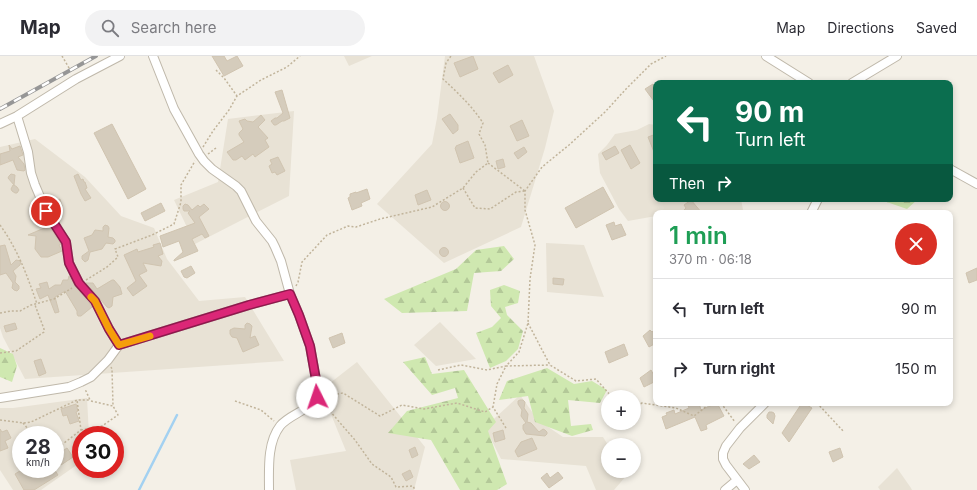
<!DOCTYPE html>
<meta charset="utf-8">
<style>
:root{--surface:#fff;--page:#f2f2f3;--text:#2b2b33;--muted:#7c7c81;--line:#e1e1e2}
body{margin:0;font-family:Inter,sans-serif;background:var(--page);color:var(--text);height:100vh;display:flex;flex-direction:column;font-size:15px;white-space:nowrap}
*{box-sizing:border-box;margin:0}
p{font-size:13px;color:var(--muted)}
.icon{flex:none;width:22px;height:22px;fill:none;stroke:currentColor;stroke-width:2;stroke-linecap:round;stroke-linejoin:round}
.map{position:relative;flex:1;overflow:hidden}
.sheet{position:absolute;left:653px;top:154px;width:300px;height:196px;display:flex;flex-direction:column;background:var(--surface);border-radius:8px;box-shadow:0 2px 6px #0003}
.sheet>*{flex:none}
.hud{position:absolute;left:653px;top:24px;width:300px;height:122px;border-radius:8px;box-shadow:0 2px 6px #0003;background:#0b6e4f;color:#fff;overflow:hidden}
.controls{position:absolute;left:601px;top:334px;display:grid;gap:8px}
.controls a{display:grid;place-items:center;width:40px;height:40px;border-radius:50%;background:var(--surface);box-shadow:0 2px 6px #0003;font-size:20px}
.speed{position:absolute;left:12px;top:370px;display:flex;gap:8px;font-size:20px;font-weight:700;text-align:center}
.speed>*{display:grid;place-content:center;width:52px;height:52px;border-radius:50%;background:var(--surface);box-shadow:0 2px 6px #0003;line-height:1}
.speed small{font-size:10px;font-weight:400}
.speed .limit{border:6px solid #d22;background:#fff;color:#111}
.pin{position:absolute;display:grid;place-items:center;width:34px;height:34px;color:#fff;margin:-17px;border:2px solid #fff;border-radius:50%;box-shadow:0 1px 4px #0007}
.me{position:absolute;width:44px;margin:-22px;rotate:356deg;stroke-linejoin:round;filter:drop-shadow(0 0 3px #0008)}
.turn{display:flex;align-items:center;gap:14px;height:84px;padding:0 16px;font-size:18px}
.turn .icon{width:52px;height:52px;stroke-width:2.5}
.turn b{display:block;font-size:28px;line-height:34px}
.then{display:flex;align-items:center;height:38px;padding:0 16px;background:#0003;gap:8px;font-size:15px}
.round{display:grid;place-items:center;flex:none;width:42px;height:42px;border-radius:21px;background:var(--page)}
.summary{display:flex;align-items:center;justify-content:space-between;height:68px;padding:0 16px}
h1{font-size:24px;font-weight:600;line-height:30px;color:#1e9e55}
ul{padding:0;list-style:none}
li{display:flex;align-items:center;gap:12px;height:60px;padding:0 16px;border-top:1px solid var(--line)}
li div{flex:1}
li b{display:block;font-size:15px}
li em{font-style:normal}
header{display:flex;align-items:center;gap:24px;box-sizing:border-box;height:56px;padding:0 20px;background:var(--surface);border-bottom:1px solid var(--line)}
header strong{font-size:19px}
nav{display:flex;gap:22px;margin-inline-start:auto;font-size:14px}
.search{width:280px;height:36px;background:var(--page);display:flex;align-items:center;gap:10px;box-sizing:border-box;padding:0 14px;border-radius:22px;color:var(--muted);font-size:15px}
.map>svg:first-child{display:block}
.residential{fill:#e8e2d5;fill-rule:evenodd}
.forest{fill:url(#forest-firs)}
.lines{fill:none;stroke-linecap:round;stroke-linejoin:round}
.stream{stroke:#a3d1f1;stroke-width:2.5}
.building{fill:#d5ccbc;stroke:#d0c4b0}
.minor-casing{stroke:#bfb8aa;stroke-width:10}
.path{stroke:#c1b49b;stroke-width:1.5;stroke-dasharray:2 2;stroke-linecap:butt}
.minor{stroke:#fff;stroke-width:8}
.rail-casing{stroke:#969696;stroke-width:4}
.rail{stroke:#fff;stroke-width:2.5;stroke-dasharray:8;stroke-linecap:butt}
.route-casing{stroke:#8e194d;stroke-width:10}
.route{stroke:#db2777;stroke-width:7}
.slow{stroke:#f59e0b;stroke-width:7}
</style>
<header>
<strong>Map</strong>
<div class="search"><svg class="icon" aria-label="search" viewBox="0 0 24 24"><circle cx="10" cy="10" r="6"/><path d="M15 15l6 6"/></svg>Search here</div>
<nav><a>Map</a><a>Directions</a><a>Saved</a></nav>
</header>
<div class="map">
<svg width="977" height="434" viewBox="0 0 977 434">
<defs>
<pattern id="forest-firs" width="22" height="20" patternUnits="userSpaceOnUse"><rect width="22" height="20" fill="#cfe8b0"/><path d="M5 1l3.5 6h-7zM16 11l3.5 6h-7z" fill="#b3c898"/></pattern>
</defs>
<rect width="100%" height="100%" fill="#f4f0e7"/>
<path class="residential" d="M344,0H372L349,10Z
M445,0H534L554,55L545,92L521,171L444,207L377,148L432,88L437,62Z
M294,55L289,140L195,188L174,144L218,126L228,63Z
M649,68L656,69V143H741L743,154L735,157H679L676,154L667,157H656V160L628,165L619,153L600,117L598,98L607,89L615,78L637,74Z
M35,83L85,121L121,160L154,172L167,203L199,245L245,241L284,305L25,323L3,281L0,272V91Z
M546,187L584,189L604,241L547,236Z
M440,266L476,303L436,310L414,289Z
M357,306L425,391L414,434H296L290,404L346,395L321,334Z
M520,339L538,364L563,381H603L608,389V415H624L627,419L614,434H596L586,410L501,403L485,371Z
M87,342L89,379H81V406L41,434H13L0,414V352H13ZM21,379H55V413H21Z
M897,412L911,432L912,434H880L878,431Z"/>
<path class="forest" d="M878,143H918L907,153Z
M504,190L514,203L501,215L474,217L467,255L402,257L384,243L456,213L476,194Z
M504,229L520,235L518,247L505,251L507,259L523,275L518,293L506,305L490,312L476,277L492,271L501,262L491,250L490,234Z
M0,292L13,298L17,310L12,326L0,321Z
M425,301L432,318L464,314L496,366L488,375L507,428L497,434H460L431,384L388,377L407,355L458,342L455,332L432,339L403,306Z
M547,312L574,328L592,325L607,334L600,347L568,344L571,370L591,368L593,374L572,380L535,366L528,340L499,344L507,325Z"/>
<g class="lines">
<path class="stream" d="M139,434L177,359"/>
</g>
<path class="building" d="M212,0H224L227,5L237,0L243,10L224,20Z
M473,0L478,13L460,21L454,7Z
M508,9L513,19L499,27L493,17Z
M653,28L656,32V48L645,33Z
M282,34L290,62L284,65H282L276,69H274L271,65L275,62H277L283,57L275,36Z
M450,58L458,69V74L453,78L442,63Z
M261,59L265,64L258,71L268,82L265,84L269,91L255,101L253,98L245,104L242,100L236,104H233L227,96L244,86L239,79V77L243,73L239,65L245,63L247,65L253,66Z
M522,64L529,80L517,85L510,70Z
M112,68L146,133L128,143L94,77Z
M656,78V101L648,81Z
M468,85L474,102L460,107L455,92L456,91V90Z
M9,89L12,93L20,90L23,99L18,101L24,108L25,114L24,115L17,114L13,104L0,109V98L10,95Z
M630,89L640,107L631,113L621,94Z
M615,90L619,97L606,104L602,97Z
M524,91L527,96L518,103L514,97Z
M278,101L285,115L277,119L275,116L272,117L269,110L272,108L270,104Z
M503,103L505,111L498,113L496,105Z
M11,118L15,119L14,129L17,131L19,134L17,137H15L12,135L11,133L13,129H14L8,122L9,120Z
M78,118L81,124L83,123L84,126H85L87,132L85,133L91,142L85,145L81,138L74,120Z
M603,131L614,151L576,172L565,152Z
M367,133L370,143L361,147L362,150L352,154L348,142L350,141V138L356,136V137Z
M427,134L431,144L418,149L415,139Z
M60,143L62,150L54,153L51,146Z
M691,144L702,157H681L686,152L684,149Z
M440.5 150a4.5 4.5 0 1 1 9 0a4.5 4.5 0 1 1-9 0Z
M161,147L165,155L145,165L141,157Z
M185,148L188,149L192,154L198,149L200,151L204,148L209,153L199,161L209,180L205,182L202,178L192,183L198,195L174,205V204L183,196L179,185L163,191L160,180L195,167L188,157L190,155H184L183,153V150Z
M614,166L615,170L621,168L626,179L612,184L606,169Z
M105,169L108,170L109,172L108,181L113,182L115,184V186L113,188L106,187L102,193L90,196L88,204L85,206L82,203V200L89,195L84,182L92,179L95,174L103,175V171Z
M49,170L61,188L59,189L62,195L48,201H41L35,193L36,180L28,179Z
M160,187L163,198L158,200L162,205L161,210L143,207L147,215L139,219L147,230L133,240L127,232L136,225L124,199L137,193L138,196L154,191L153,189Z
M5,189L11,209L16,204L21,205L20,209L13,215L16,220L15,226L19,230V233L17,235L14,234L12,232L13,227L6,217L0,219V190Z
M439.5 196a4.5 4.5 0 1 1 9 0a4.5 4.5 0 1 1-9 0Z
M191,210L195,217L187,222L184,221L181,215Z
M977,212V224L969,227L966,217Z
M69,220L75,230L90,248L92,251L81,260H78L77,258V255L65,235L55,241L59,256L55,257L48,239L40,243L36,233L41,232L39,228L47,226L49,233L55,229H61L63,224H68Z
M553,222L564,223L563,229L553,228Z
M112,224H114L120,231L122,238L113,241L112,250L109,252L107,251L86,227H93L97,233Z
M15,267L17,273L6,276L4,270Z
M247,267L250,268L252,270L250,282L255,280L259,289L243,296L237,282L232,281L230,278V274L234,272L245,273V269Z
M656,273V287L649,291L643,280L650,274L652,276Z
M342,277L345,287L333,292L329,282Z
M624,288L628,299L609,307L605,296Z
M41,303L46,317L39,320L34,305Z
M651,314L656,323V325L644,331L640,322Z
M520,344H523L525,346L524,352L528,358L527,366L531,367L539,376L543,373L545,374L547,376V378L545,380L526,378L523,373V369L526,367L521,360L522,354L518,348V345Z
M687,347H699L701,354L717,347L724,360L706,369L707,373L701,375L695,361L666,373L662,361L667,359L666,357L674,354L675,358L689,352Z
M802,347H803L812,352L789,386L782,377Z
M76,348L78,355L76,356L79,365L70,368L67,359L63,360L61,353Z
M769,356H772L774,357L775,360L773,368L767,362V359Z
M0,373L2,376L7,374L11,382L5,385L8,392L0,395Z
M503,374L505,383L495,386L493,377Z
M532,382L537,393L518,401L515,395L521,386Z
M415,391L418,399L412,402L409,394Z
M67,392L73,401L61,409L55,400Z
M840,392L843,401L833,406L829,396Z
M754,399L760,406L749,413L743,408Z
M23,413H33L35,416L40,413H54L58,419L34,434H24L15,418Z
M410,414L413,421L406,425L402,418Z
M558,416L563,422L549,432L541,422L547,417L550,422Z"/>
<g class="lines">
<g class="minor-casing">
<path id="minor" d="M153,0L174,53L199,98L204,105L212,113L236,130L241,135L256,165L272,185L275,191L281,205L290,238L299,259L310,290L318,335C317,353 290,357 280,370C267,387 269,413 269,434
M766,0L809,27
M852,27L897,0
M17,60L28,96L31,117L35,129L46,155L66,186L69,207L79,227L95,245L109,273L119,289
M0,68L17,60L76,23L120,0
M950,113L977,128
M811,157L818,143
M0,342L69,331L81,326L91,321L108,304L119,289L249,249L290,238
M725,434L737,424
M745,434L726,409L723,403V397L726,390L740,372L765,347"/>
</g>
<path class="path" d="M62,0L72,17
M216,14L224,22L237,40
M203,91L213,75L229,54L237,40L261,24L287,11L300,0
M208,98L216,92
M488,107L525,135
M463,132L475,152L490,153L516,136L525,135
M0,169C18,194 27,219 37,248
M86,224L107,211L118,201L115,193L152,179L174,168L181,146V129L195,105
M296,230L298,226L302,206L327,179L348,170L356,171L380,163L432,151L463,132L476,116L488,107L485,89L479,78L483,67C472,50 457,36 443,23L446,7L451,0
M0,257L11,255H20L31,249L54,243L72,232
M528,267L550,309L576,325L596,323L612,341
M0,297L16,295L44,276V273L35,249
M438,314L461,309L487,314L506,310L519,296L528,267L530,223L535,189L525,154V135L542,111L569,89L605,56L626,33L651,8L666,0
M325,340L343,337L380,360L402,349L424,353L457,347L485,356L493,351
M91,345L113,350L112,313L111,311
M235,345L261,354L274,365
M322,346L355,384L372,408L391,421L396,431L413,430L415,434
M721,347L735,366
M817,347L844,376
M634,352L642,347L676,352L694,360L711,347
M0,364L23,367L31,366L77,344H90L85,333
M23,367L33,379
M506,372L493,351L497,328L506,310L550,309
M81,374L102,370L118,359L113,350
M55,394L81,374L77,344"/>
<use href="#minor" class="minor"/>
<g class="rail-casing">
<path id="rail" d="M0,53L96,0"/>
</g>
<use href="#rail" class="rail"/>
</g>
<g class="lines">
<g class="route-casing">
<path id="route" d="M46,155L66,186L69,207L79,227L95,245L109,273L119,289L249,249L290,238L299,259L310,290L318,335L317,341"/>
</g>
<use href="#route" class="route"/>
<path class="slow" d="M91,241L95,245L109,273L119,289L150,280"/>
</g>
</svg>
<div class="controls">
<a>+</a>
<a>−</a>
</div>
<div class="speed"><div>28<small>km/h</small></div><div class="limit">30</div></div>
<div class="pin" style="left:46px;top:155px;background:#d93025"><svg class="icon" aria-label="arrive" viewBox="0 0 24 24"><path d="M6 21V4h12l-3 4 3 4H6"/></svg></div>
<svg class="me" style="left:317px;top:341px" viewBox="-20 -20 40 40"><circle r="19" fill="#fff"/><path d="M0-13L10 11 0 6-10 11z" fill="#db2777"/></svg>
<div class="hud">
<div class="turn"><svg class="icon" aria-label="left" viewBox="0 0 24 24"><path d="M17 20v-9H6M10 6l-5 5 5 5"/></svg><div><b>90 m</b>Turn left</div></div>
<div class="then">Then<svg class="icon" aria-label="right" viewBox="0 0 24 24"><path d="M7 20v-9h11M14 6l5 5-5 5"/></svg></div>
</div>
<section class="sheet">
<div class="summary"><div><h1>1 min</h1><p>370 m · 06:18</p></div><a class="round" style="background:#d93025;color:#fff"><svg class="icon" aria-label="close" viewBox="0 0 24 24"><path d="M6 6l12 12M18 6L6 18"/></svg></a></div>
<ul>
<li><svg class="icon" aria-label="left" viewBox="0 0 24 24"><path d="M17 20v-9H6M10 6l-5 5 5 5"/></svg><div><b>Turn left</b></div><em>90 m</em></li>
<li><svg class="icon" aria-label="right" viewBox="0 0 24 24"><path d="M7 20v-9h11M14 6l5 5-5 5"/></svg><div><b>Turn right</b></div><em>150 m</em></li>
</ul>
</section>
</div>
